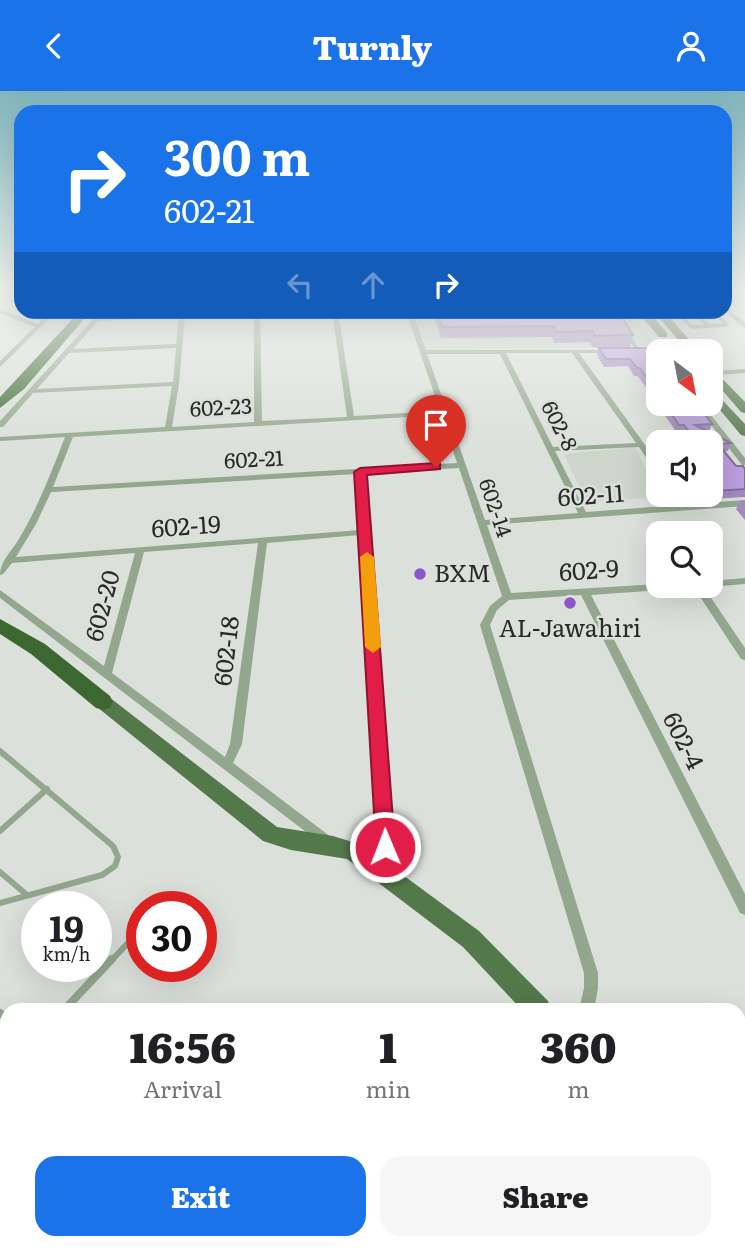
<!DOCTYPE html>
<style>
:root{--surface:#fff;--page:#f6f6f6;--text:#202124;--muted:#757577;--accent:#1a73e8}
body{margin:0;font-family:Literata,serif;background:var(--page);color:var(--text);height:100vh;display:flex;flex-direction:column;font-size:26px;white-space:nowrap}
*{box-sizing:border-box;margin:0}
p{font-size:23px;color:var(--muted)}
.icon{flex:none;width:38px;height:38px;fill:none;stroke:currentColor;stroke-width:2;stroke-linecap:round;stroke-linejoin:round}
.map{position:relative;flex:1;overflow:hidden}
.side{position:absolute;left:0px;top:912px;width:746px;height:247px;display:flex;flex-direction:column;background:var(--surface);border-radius:21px 21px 0 0;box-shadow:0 7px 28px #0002}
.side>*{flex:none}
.hud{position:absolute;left:14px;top:14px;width:718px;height:214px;border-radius:21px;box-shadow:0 7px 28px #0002;background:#1a73e8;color:#fff;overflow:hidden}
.needle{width:46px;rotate:148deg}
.buttons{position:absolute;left:646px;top:248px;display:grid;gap:14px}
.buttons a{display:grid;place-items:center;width:77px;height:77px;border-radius:14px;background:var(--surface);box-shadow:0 7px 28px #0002;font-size:35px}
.speed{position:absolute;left:21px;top:800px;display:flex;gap:14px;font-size:35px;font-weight:700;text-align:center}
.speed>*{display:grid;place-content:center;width:91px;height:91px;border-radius:50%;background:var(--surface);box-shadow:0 7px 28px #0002;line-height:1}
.speed small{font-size:18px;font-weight:400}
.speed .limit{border:10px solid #d22;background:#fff;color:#111}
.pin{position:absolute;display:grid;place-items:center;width:60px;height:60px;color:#fff;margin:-72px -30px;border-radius:50% 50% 50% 0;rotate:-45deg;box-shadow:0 0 7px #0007}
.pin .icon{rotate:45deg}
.me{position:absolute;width:77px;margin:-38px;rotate:359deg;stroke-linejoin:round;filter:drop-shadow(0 0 5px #0008)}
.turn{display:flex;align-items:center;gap:24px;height:147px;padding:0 35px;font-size:32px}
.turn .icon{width:91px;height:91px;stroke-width:2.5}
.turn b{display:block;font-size:49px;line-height:60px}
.lanes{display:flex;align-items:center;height:66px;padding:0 35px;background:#0003;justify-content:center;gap:35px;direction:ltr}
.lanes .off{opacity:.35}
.eta{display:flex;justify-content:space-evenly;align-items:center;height:119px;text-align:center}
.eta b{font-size:42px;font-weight:800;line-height:49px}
.action{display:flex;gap:14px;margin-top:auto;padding:14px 35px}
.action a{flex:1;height:80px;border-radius:21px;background:var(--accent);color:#fff;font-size:28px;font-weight:800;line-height:80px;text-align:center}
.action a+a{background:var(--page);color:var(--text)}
header{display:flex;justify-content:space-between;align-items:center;height:91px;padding:0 35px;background:var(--accent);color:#fff;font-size:32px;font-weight:800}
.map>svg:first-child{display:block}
.built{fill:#cdd6ca}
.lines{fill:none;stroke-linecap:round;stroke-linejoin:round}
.service-far2{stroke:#93a78e;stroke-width:3.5}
.service-far1{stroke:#93a78e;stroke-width:6}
.service{stroke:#93a78e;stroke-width:8}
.minor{fill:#93a78e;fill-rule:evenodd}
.primary{fill:#53784a;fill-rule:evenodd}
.motorway{fill:#3c6730;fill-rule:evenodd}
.wall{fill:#a289c0}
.building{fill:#bc9fdf;stroke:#846f9c;stroke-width:2}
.route{fill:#e11d48;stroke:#92132f;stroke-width:2}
.slow{fill:#f59e0b}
.poi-dot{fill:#8f53ca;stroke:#dbe0da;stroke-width:2.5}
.labels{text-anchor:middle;stroke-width:5;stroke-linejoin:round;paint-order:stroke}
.far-street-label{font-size:21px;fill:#292a28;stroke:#dbe0da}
.street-label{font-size:24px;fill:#292a28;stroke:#dbe0da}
.poi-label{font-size:24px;fill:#292a28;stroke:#dbe0da;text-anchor:start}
</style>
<header><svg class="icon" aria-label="back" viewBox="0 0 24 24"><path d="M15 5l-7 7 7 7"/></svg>Turnly<svg class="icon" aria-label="person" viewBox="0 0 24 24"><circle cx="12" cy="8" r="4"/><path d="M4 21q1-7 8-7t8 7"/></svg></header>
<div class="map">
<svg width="745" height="1158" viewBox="0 0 745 1158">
<rect width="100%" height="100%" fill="#dbe0da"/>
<path class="built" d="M411,221H629L657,255L422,259Z
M635,356L661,406L586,411L564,363Z"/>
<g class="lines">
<path class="service-far2" d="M675,220L692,236L727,234L713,220
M691,220L709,235
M629,245L638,260"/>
<path class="service-far1" d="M0,660L113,755L118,766L115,775L102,784L0,812
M0,740L47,698
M0,781L27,804
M111,870L142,837"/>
<path class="service" d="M64,919L112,868
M0,922L7,928
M0,987L7,979
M0,1011L7,1018
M327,1158L331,1152"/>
<path class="minor" d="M724,202L734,208V210H730L724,207Z
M724,215L745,232V237L724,220Z
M0,218L38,233L50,220H57L0,276V270L35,236L0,222Z
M208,220H260L262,330L347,326L332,220H338L354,325L440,320L406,220H412L426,259H613L614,260L611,262H579L658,372V380H655L639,356L555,360L586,421L745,409V415L487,434L511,502L658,493V495H680L675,498L591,504L745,803V824L740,822L581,504L509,509L497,519L490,534L598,882V897L594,919H579L584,897V882L480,534L490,515L502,505L459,377L364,382L393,750L380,780L375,782L370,780L368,776L381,750L360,444L267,452L242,653L233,672L331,746L333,750L331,754L327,756L323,754L0,507V499L104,575L135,462L12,472L3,483L0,484C0,471 10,462 17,451C37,419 51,382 65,346L0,350V346L165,336L172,295L33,302L3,336H0V330L99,222L104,223L102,226ZM254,221V331L172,336L179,293L185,225ZM179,226L176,253L73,258L98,230ZM176,257L173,291L37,298L69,262ZM506,262H572L636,352L553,356ZM427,263H500L578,422L485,429ZM441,324L457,372L53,396L73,346ZM356,383L360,439L16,466L36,433L51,401ZM258,452L230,653L225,666L112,582L144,461Z
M677,257L679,258V260L638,262L635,260L638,258Z
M745,278V282L715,284L712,282L715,280Z
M695,313H702L745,367V374H742Z
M745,487V493L710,496L707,495H710V490Z
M693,495H703L745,557V569L741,568Z
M738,1030L745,1033V1050L738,1047Z"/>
<path class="primary" d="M637,220H648L667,242V246H659Z
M653,220H664L700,261H689Z
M710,275L745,311V322L741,321L710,285Z
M710,296L745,333V345L741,344L710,307Z
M103,604L109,606L277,736L333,745L362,754L479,840L548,910L551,919H522L463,856L347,768L291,759L263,750L97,616L94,611L97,606Z
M738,1066L745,1069V1099L738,1097Z
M738,1119L745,1122V1154L738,1151Z"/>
<path class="motorway" d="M80,220H91L24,298L0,317V306Z
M0,528L45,553L110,605L113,611L110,617L103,619L96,617L31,563L0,543Z"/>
</g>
<path class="wall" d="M432,220H618L633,244L630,256H592L590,251L554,252L552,246L441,247Z
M599,257L658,270V313H679L678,314L712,333L709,341L731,352L728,360H724L736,375L745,378V406L711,408L708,404H710V352H688L681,342H677L638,285H634L628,275L604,276L597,264Z
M741,409H745V429L736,418Z"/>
<path class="building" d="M437,220H618L633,244L595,245L593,240L556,241L554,235L442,236Z
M599,257H649L658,270V303L640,277H637L630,268H606Z
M665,313H673L671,315L697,313L712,333L695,334L731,352L718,353L736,375H743L745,378V398L714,400L710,395V352H697L684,334H679Z"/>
<linearGradient id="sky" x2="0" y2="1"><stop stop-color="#81b5bd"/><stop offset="0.55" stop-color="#eff1ee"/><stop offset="1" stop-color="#eff1ee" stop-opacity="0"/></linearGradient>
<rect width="745" height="364" fill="url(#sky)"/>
<path class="route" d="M436,372L440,373V378L367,384L395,756L392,762L385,765L378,762L376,756L354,381L360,377Z"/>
<path class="slow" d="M367,461L374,466L381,556L373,562L365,556L360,466Z"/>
<g class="poi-dot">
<circle cx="420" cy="483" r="7"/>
<circle cx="570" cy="512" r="7"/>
</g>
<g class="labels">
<g class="far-street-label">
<text transform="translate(221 317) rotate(-3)" y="7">602-23</text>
<text transform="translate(559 335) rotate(63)" y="7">602-8</text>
<text transform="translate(254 369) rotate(-3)" y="7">602-21</text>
<text transform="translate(495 417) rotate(71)" y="7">602-14</text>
</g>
<g class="street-label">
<text transform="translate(591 405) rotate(-4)" y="8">602-11</text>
<text transform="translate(186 436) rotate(-4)" y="8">602-19</text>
<text transform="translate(589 480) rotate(-4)" y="8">602-9</text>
<text transform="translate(103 515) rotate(-75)" y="8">602-20</text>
<text transform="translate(227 560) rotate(-83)" y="8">602-18</text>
<text transform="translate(683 650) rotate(63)" y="8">602-4</text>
</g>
<g class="poi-label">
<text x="434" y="491">BXM</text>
<text x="570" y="546" text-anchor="middle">AL-Jawahiri</text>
</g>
</g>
</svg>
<div class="buttons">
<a><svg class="needle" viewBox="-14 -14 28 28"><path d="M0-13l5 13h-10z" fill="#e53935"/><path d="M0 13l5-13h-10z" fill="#757577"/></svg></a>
<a><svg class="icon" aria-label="sound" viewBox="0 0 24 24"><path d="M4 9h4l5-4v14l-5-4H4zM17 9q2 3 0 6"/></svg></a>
<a><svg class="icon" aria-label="search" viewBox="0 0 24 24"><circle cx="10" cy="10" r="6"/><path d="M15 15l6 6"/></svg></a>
</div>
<div class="speed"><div>19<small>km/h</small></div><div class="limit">30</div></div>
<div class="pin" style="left:436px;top:376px;background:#d93025"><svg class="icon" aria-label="arrive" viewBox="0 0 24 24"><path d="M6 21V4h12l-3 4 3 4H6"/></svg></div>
<svg class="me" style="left:385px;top:756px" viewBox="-20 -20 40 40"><circle r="17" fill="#e11d48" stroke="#fff" stroke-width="3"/><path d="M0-11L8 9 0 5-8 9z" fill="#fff"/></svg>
<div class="hud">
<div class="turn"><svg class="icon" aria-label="right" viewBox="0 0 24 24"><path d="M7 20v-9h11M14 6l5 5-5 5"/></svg><div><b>300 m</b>602-21</div></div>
<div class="lanes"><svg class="icon off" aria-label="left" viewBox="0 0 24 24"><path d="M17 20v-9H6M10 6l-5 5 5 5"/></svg><svg class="icon off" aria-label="ahead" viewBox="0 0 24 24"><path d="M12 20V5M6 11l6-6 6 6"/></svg><svg class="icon" aria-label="right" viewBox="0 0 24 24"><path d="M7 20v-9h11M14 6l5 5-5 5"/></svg></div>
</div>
<section class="side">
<div class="eta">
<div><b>16:56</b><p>Arrival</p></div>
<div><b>1</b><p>min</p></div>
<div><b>360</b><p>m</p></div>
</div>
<div class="action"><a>Exit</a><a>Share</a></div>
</section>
</div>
